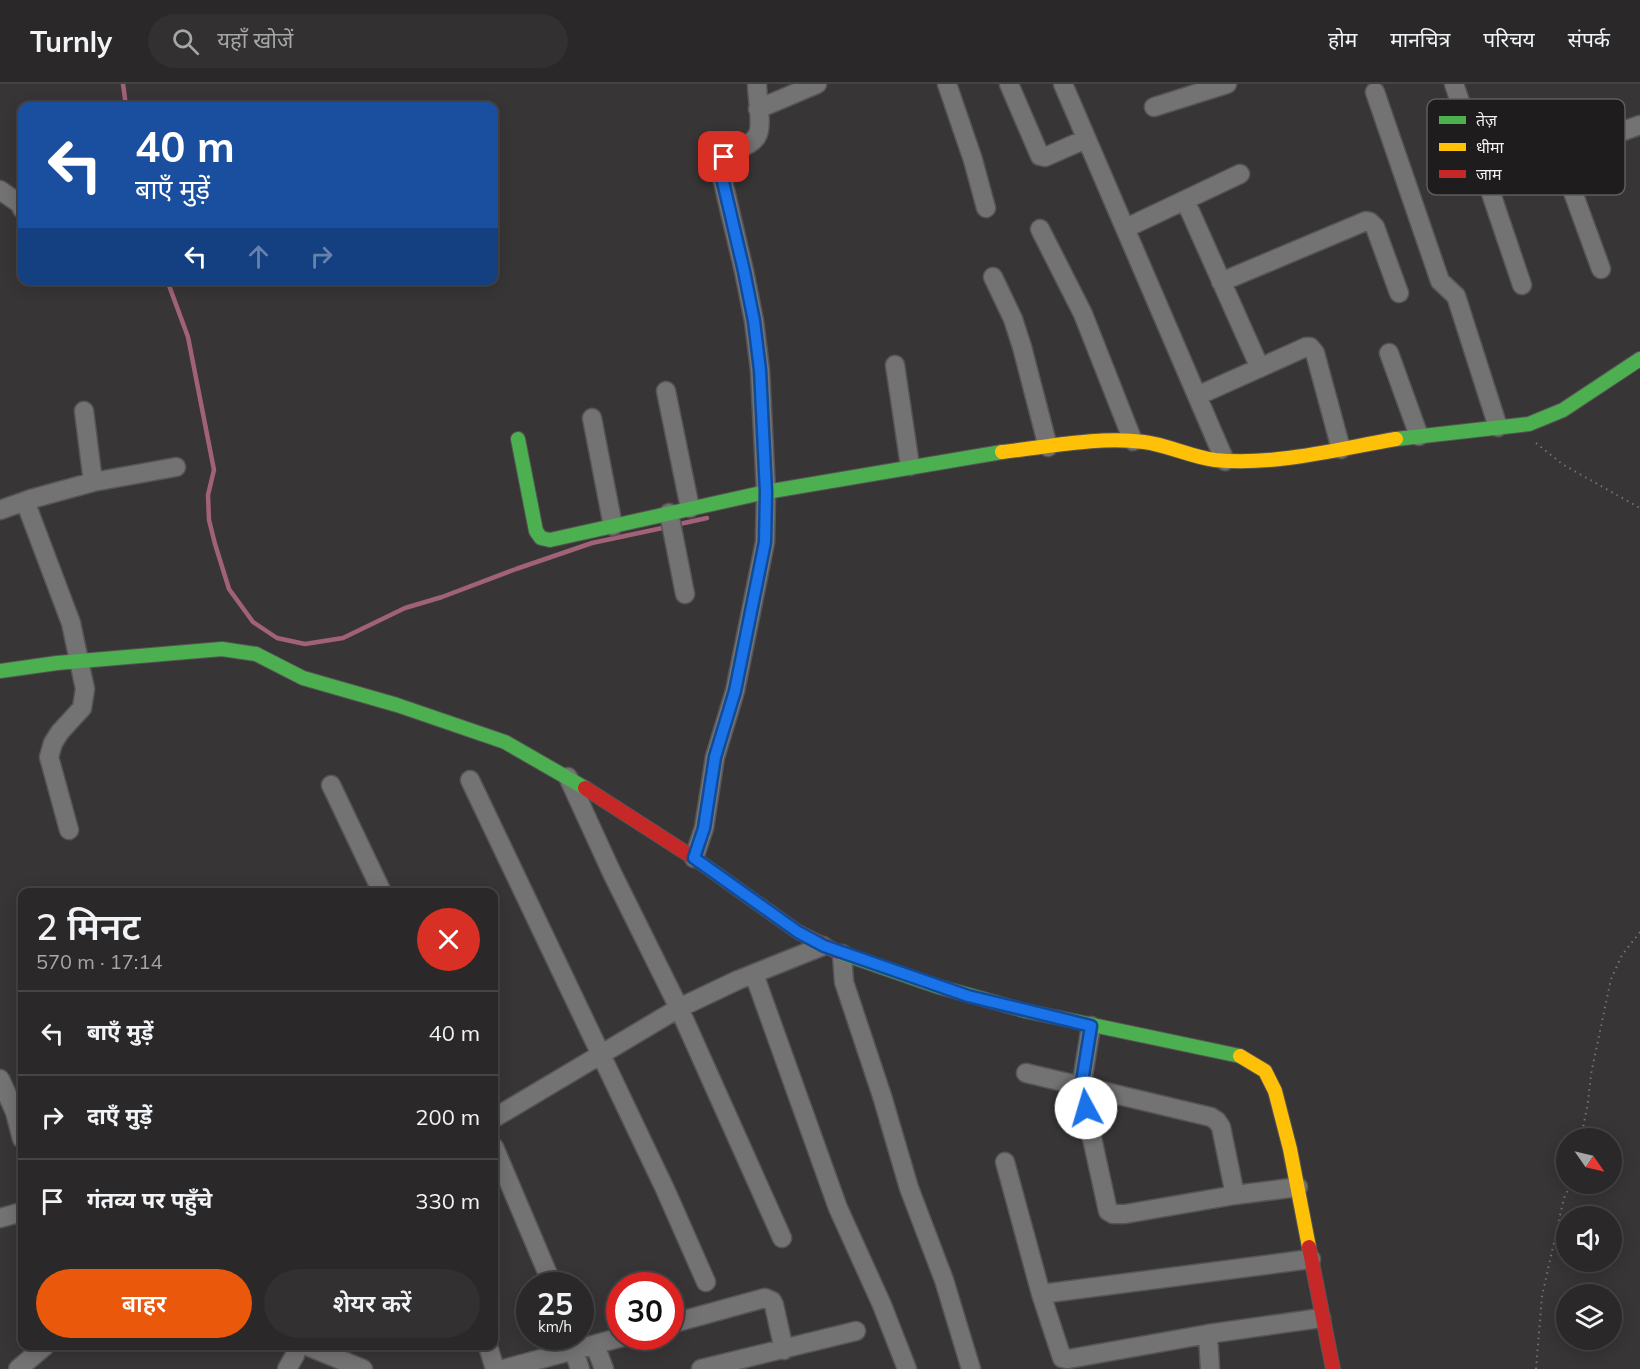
<!DOCTYPE html>
<html lang="hi">
<meta charset="utf-8">
<style>
:root{--surface:#2a2828;--page:#323030;--text:#f1f3f6;--muted:#a5a6a8;--line:#464445;--accent:#ea580c}
body{margin:0;font-family:Mulish,"Noto Sans Devanagari",sans-serif;background:var(--page);color:var(--text);height:100vh;display:flex;flex-direction:column;font-size:22px;white-space:nowrap}
*{box-sizing:border-box;margin:0}
p{font-size:20px;color:var(--muted)}
.icon{flex:none;width:33px;height:33px;fill:none;stroke:currentColor;stroke-width:2;stroke-linecap:round;stroke-linejoin:round}
.map{position:relative;flex:1;overflow:hidden}
.drawer{position:absolute;left:18px;top:804px;width:480px;height:462px;display:flex;flex-direction:column;background:var(--surface);border-radius:12px;box-shadow:0 3px 15px #0003,0 0 0 2px var(--line)}
.drawer>*{flex:none}
.guide{position:absolute;left:18px;top:18px;width:480px;height:183px;border-radius:12px;box-shadow:0 3px 15px #0003,0 0 0 2px var(--line);background:#1a4fa0;color:#fff;overflow:hidden}
.needle{width:39px;rotate:124deg}
.tools{position:absolute;left:1556px;top:1044px;display:grid;gap:12px}
.tools a{display:grid;place-items:center;width:66px;height:66px;border-radius:50%;background:var(--surface);box-shadow:0 3px 15px #0003,0 0 0 2px var(--line);font-size:30px}
.speed{position:absolute;left:516px;top:1188px;display:flex;gap:12px;font-size:30px;font-weight:700;text-align:center}
.speed>*{display:grid;place-content:center;width:78px;height:78px;border-radius:50%;background:var(--surface);box-shadow:0 3px 15px #0003,0 0 0 2px var(--line);line-height:1}
.speed small{font-size:15px;font-weight:400}
.speed .limit{border:9px solid #d22;background:#fff;color:#111}
.pin{position:absolute;display:grid;place-items:center;width:51px;height:51px;color:#fff;margin:-26px;border-radius:12px;box-shadow:0 3px 9px #0006}
.me{position:absolute;width:66px;margin:-33px;rotate:354deg;stroke-linejoin:round;filter:drop-shadow(0 0 4px #0008)}
.turn{display:flex;align-items:center;gap:21px;height:126px;padding:0 18px;font-size:27px}
.turn .icon{width:78px;height:78px;stroke-width:2.5}
.turn b{display:block;font-size:42px;line-height:51px}
.lanes{display:flex;align-items:center;height:57px;padding:0 18px;background:#0003;justify-content:center;gap:30px;direction:ltr}
.lanes .off{opacity:.35}
.round{display:grid;place-items:center;flex:none;width:63px;height:63px;border-radius:32px;background:var(--page)}
.overview{display:flex;align-items:center;justify-content:space-between;height:102px;padding:0 18px}
h1{font-size:36px;font-weight:600;line-height:45px}
.button{display:flex;gap:12px;margin-top:auto;padding:12px 18px}
.button a{flex:1;height:69px;border-radius:36px;background:var(--accent);color:#fff;font-size:24px;font-weight:600;line-height:69px;text-align:center}
.button a+a{background:var(--page);color:var(--text)}
ul{padding:0;list-style:none}
li{display:flex;align-items:center;gap:18px;height:84px;padding:0 18px;border-top:2px solid var(--line)}
li div{flex:1}
li b{display:block;font-size:22px}
li em{font-style:normal}
header{display:flex;align-items:center;gap:36px;box-sizing:border-box;height:84px;padding:0 30px;background:var(--surface);border-bottom:2px solid var(--line)}
header strong{font-size:28px}
nav{display:flex;gap:33px;margin-inline-start:auto;font-size:21px}
.search{width:420px;height:54px;background:var(--page);display:flex;align-items:center;gap:15px;box-sizing:border-box;padding:0 21px;border-radius:33px;color:var(--muted);font-size:22px}
.map>svg:first-child{display:block}
.lines{fill:none;stroke-linecap:round;stroke-linejoin:round}
.stream{stroke:#a16277;stroke-width:4.5}
.street-casing{stroke:#565455;stroke-width:21}
.fast-casing{stroke:#565455;stroke-width:16}
.slow-casing{stroke:#565455;stroke-width:16}
.jam-casing{stroke:#565455;stroke-width:16}
.path{stroke:#747273;stroke-width:2;stroke-dasharray:1.5 4.5;stroke-linecap:butt}
.street{stroke:#747373;stroke-width:18}
.fast{stroke:#4caf50;stroke-width:14}
.slow{stroke:#ffc107;stroke-width:14}
.jam{stroke:#c62828;stroke-width:14}
.route-casing{stroke:#114b97;stroke-width:15}
.route{stroke:#1a73e8;stroke-width:10}
.key{fill:#1e1c1d;stroke:#5e5c5d;stroke-width:1.5}
.key-label{font-size:16px;fill:#f4f1f2}
</style>
<header>
<strong>Turnly</strong>
<div class="search"><svg class="icon" aria-label="search" viewBox="0 0 24 24"><circle cx="10" cy="10" r="6"/><path d="M15 15l6 6"/></svg>यहाँ खोजें</div>
<nav><a>होम</a><a>मानचित्र</a><a>परिचय</a><a>संपर्क</a></nav>
</header>
<div class="map">
<svg width="1640" height="1285" viewBox="0 0 1640 1285">
<rect width="100%" height="100%" fill="#383536"/>
<g class="lines">
<path class="stream" d="M123,0L126,22
M167,196L188,253L214,386L208,411L209,436L215,460L229,505L253,538L277,554L305,560L343,554L405,524L442,513L516,485L592,459L667,443
M675,441L707,434"/>
<g class="street-casing">
<path id="street" d="M947,0L973,76L986,124
M1009,0L1040,72L1045,73L1086,55
M1063,0L1225,377
M1454,0L1522,201
M1375,8L1440,197L1456,212L1498,343
M1154,23L1227,0
M758,25L817,0
M1559,70L1601,185
M1486,96L1640,41
M0,106L20,120L22,125
M1185,116L1260,284
M1126,144L1240,90
M1040,145L1083,230L1133,357
M993,193L1013,235L1022,263L1048,363
M1221,198L1366,137L1370,138L1375,143L1399,209
M1389,269L1419,352
M895,281L910,382
M666,307L690,424
M1197,312L1306,263H1310L1315,269L1341,365
M84,327L93,398
M592,334L613,442
M25,417L71,539L85,605L82,624L60,648L53,659L49,673L69,746
M0,426L31,415L93,398L176,383
M669,429L685,510
M568,693L612,789L679,924L782,1154
M470,696L665,1105L706,1198
M331,701L382,808
M694,774L704,744L715,673L735,607L765,458L766,408L760,286L754,237L744,187L720,85C722,61 748,68 757,52C763,43 757,12 757,0
M842,870L844,898L882,1012L909,1104L944,1196L971,1285
M754,890L838,1124L882,1221L907,1285
M1091,942L1081,1004L1108,1127L1113,1130H1125L1235,1111L1298,1103
M1026,989L1211,1033L1217,1037L1221,1043L1235,1111
M0,995L15,1028L22,1055
M494,1034L679,924L738,896L823,862
M494,1063L553,1202
M1005,1078L1041,1210L1062,1274L1068,1275L1208,1250L1321,1234
M0,1134L22,1128
M1041,1210L1311,1175
M670,1240L765,1214L772,1217L774,1221L784,1266
M1208,1250L1210,1285
M595,1261L604,1285
M307,1262L363,1285
M488,1262L495,1285
M574,1267L580,1285
M18,1285L45,1262
M287,1285L295,1271L297,1262
M504,1285L626,1252
M701,1285L856,1247"/>
</g>
<g class="fast-casing">
<path id="fast" d="M518,355L536,447L541,454L550,456L766,408L1002,368
M1396,355L1529,340L1563,326L1640,275
M0,587L57,579L222,565L256,570L303,594L397,621L505,658L585,704
M838,868L936,902L1026,927L1240,972"/>
</g>
<g class="slow-casing">
<path id="slow" d="M1002,368C1048,363 1098,352 1144,358C1168,361 1191,373 1215,376C1275,382 1337,365 1396,355
M1240,972L1265,987L1275,1007L1290,1065L1309,1163"/>
</g>
<g class="jam-casing">
<path id="jam" d="M585,704L694,774L798,848L838,868
M1309,1163L1333,1285"/>
</g>
<path class="path" d="M1536,359L1562,380L1640,424
M1581,1054L1588,1018L1591,990L1611,895L1622,871L1640,848
M1536,1285L1542,1212L1564,1114L1571,1100"/>
<use href="#street" class="street"/>
<use href="#fast" class="fast"/>
<use href="#slow" class="slow"/>
<use href="#jam" class="jam"/>
</g>
<g class="lines">
<g class="route-casing">
<path id="route" d="M724,73L721,78L720,85L744,187L754,237L760,286L766,408L765,458L735,607L715,673L704,744L694,774L798,848L824,862L968,912L1091,942L1081,1004L1086,1024"/>
</g>
<use href="#route" class="route"/>
</g>
<rect x="1427" y="15" width="198" height="96" rx="9" class="key"/>
<rect x="1439" y="32" width="27" height="8" fill="#4caf50"/>
<rect x="1439" y="59" width="27" height="8" fill="#ffc107"/>
<rect x="1439" y="86" width="27" height="8" fill="#c62828"/>
<g class="key-label">
<text x="1476" y="42">तेज़</text>
<text x="1476" y="69">धीमा</text>
<text x="1476" y="96">जाम</text>
</g>
</svg>
<div class="tools">
<a><svg class="needle" viewBox="-14 -14 28 28"><path d="M0-13l5 13h-10z" fill="#e53935"/><path d="M0 13l5-13h-10z" fill="#a5a6a8"/></svg></a>
<a><svg class="icon" aria-label="sound" viewBox="0 0 24 24"><path d="M4 9h4l5-4v14l-5-4H4zM17 9q2 3 0 6"/></svg></a>
<a><svg class="icon" aria-label="layers" viewBox="0 0 24 24"><path d="M12 4l9 5-9 5-9-5zM3 14l9 5 9-5"/></svg></a>
</div>
<div class="speed"><div>25<small>km/h</small></div><div class="limit">30</div></div>
<div class="pin" style="left:724px;top:73px;background:#d93025"><svg class="icon" aria-label="arrive" viewBox="0 0 24 24"><path d="M6 21V4h12l-3 4 3 4H6"/></svg></div>
<svg class="me" style="left:1086px;top:1024px" viewBox="-20 -20 40 40"><circle r="19" fill="#fff"/><path d="M0-13L10 11 0 6-10 11z" fill="#1a73e8"/></svg>
<div class="guide">
<div class="turn"><svg class="icon" aria-label="left" viewBox="0 0 24 24"><path d="M17 20v-9H6M10 6l-5 5 5 5"/></svg><div><b>40 m</b>बाएँ मुड़ें</div></div>
<div class="lanes"><svg class="icon" aria-label="left" viewBox="0 0 24 24"><path d="M17 20v-9H6M10 6l-5 5 5 5"/></svg><svg class="icon off" aria-label="ahead" viewBox="0 0 24 24"><path d="M12 20V5M6 11l6-6 6 6"/></svg><svg class="icon off" aria-label="right" viewBox="0 0 24 24"><path d="M7 20v-9h11M14 6l5 5-5 5"/></svg></div>
</div>
<section class="drawer">
<div class="overview"><div><h1>2 मिनट</h1><p>570 m · 17:14</p></div><a class="round" style="background:#d93025;color:#fff"><svg class="icon" aria-label="close" viewBox="0 0 24 24"><path d="M6 6l12 12M18 6L6 18"/></svg></a></div>
<ul>
<li><svg class="icon" aria-label="left" viewBox="0 0 24 24"><path d="M17 20v-9H6M10 6l-5 5 5 5"/></svg><div><b>बाएँ मुड़ें</b></div><em>40 m</em></li>
<li><svg class="icon" aria-label="right" viewBox="0 0 24 24"><path d="M7 20v-9h11M14 6l5 5-5 5"/></svg><div><b>दाएँ मुड़ें</b></div><em>200 m</em></li>
<li><svg class="icon" aria-label="arrive" viewBox="0 0 24 24"><path d="M6 21V4h12l-3 4 3 4H6"/></svg><div><b>गंतव्य पर पहुँचे</b></div><em>330 m</em></li>
</ul>
<div class="button"><a>बाहर</a><a>शेयर करें</a></div>
</section>
</div>
